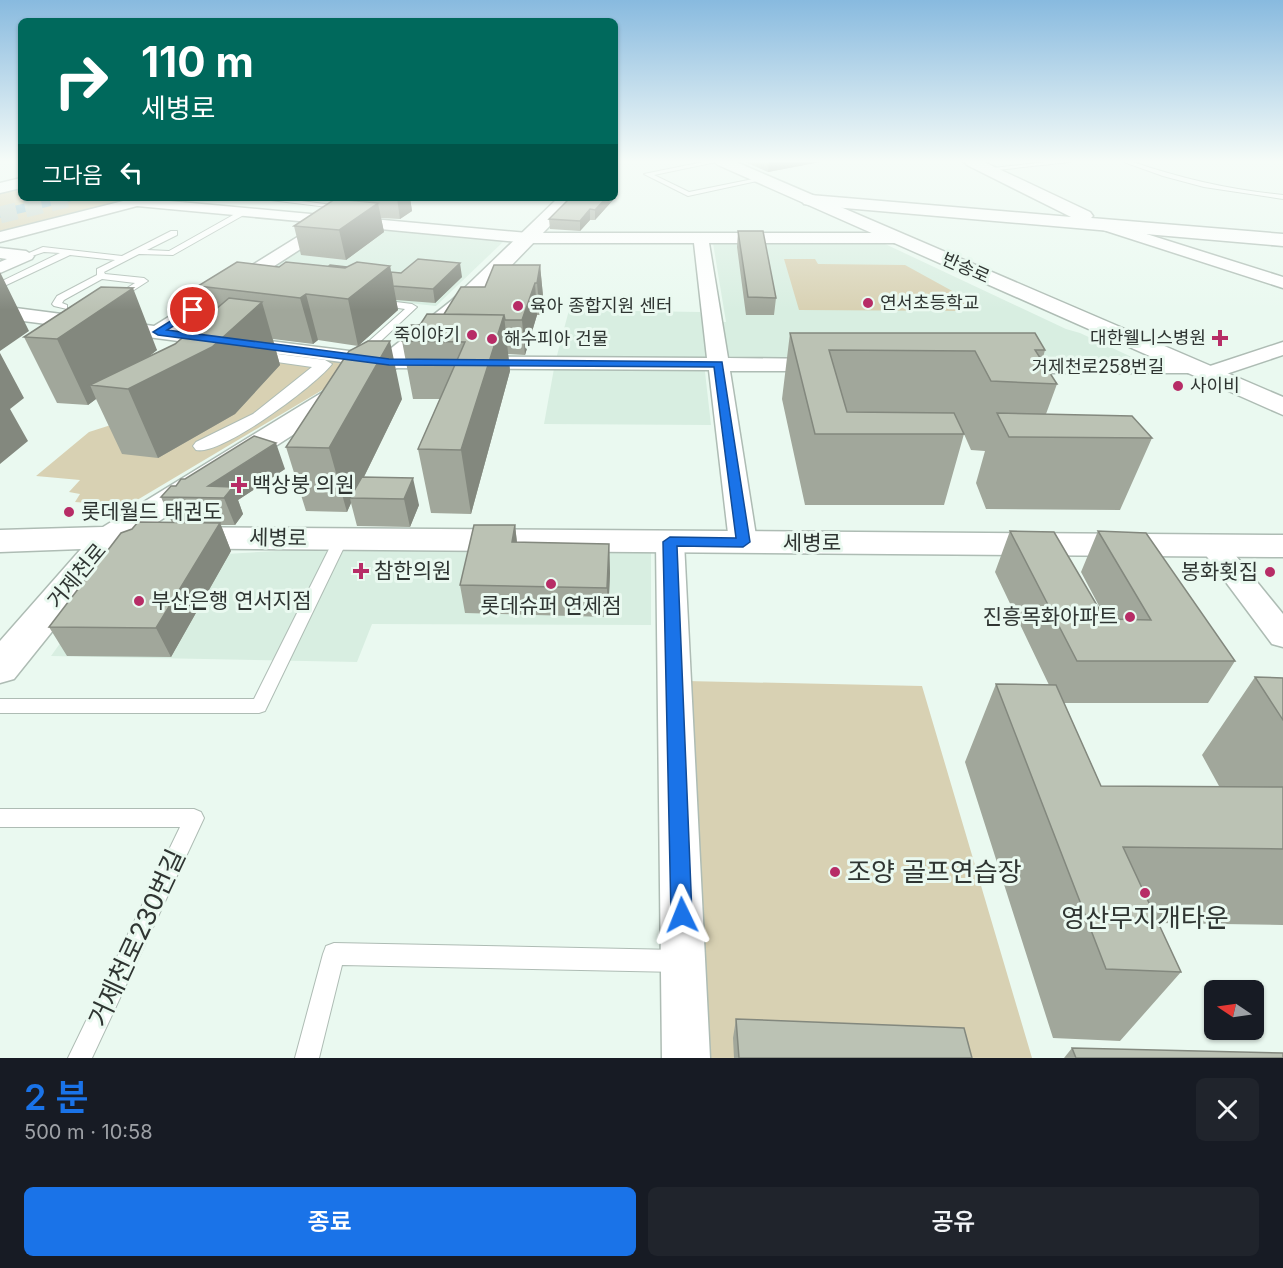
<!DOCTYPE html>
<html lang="ko">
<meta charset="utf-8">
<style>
:root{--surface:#171b24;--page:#20242c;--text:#f1f3f6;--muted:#9ea1a6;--accent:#1a73e8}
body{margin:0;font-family:Inter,"Noto Sans KR",sans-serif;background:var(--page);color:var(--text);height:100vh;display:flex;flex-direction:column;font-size:22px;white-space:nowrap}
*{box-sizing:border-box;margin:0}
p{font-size:20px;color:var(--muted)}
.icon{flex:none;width:33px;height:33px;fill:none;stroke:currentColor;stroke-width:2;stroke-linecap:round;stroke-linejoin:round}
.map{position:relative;height:1058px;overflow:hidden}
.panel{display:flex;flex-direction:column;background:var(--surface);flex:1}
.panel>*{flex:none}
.guide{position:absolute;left:18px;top:18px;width:600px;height:183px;border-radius:9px;box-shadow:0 2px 4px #0004;background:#00695c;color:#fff;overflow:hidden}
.needle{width:39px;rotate:283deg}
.tools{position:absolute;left:1204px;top:980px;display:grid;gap:12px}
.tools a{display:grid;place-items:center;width:60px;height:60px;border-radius:9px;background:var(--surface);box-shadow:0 2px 4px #0004;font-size:30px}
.pin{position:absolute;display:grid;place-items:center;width:51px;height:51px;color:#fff;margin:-26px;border:3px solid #fff;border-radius:50%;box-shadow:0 2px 6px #0007}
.me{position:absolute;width:66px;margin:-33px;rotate:358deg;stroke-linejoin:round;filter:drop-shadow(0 0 4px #0008)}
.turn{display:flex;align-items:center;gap:21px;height:126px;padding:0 24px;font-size:27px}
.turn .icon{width:78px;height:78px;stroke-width:2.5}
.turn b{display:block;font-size:42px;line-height:51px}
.then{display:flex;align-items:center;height:57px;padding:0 24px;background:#0003;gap:12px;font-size:22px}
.round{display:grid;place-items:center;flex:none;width:63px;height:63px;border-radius:9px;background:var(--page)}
.summary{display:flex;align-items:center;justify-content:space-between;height:102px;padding:0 24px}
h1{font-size:36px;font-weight:600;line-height:45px;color:var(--accent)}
.action{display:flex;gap:12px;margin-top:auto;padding:12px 24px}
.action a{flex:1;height:69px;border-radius:9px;background:var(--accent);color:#fff;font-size:24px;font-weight:600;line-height:69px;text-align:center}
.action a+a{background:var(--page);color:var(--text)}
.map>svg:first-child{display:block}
.built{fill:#d8eee1}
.green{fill:#d8d1b3}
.water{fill:#98c2d2}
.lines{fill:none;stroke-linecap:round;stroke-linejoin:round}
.trunk-tunnel{stroke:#c5d2ca;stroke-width:17;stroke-dasharray:17 9;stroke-linecap:butt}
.service-casing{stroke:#aebcb4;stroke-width:2}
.pedestrian-casing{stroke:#aebcb4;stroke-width:2}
.minor-casing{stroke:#aebcb4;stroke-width:3}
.tertiary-casing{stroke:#aebcb4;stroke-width:3}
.secondary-casing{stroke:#aebcb4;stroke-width:3}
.service{fill:#fff;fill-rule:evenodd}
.pedestrian{fill:#fff;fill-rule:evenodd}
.minor{fill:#fff;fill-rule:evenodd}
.tertiary{fill:#fff;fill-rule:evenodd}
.secondary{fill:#fff;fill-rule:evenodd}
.wall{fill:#a1a79b}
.shaded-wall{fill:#83887e}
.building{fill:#bbc2b4;stroke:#83887e;stroke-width:1.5}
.route{fill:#1a73e8;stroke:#114b97;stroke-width:1.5}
.poi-dot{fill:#b72c66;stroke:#eaf9f0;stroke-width:2}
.labels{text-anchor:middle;stroke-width:6;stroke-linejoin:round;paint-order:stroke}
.far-street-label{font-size:18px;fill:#2f3532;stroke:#eaf9f0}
.far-poi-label{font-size:18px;fill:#2f3532;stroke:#eaf9f0;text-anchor:start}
.poi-label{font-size:21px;fill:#2f3532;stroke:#eaf9f0;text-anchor:start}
.street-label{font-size:21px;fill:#2f3532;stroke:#eaf9f0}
.near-poi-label{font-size:26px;fill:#2f3532;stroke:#eaf9f0;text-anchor:start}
.near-street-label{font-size:26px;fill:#2f3532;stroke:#eaf9f0}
</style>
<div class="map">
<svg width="1283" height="1058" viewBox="0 0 1283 1058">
<rect width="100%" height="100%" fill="#eaf9f0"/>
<path class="built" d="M345,224L501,239L504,241L436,306L244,285L333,227Z
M713,243H883L1066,329L1080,333L1136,359L1140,364L704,363L711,425L544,424L555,363L569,310L700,312L703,322H726Z
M310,549L651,551V625L372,624L357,662L51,656L120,560Z"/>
<path class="green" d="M21,187V198H148L0,236V192Z
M784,259H815L818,264L905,265L965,298L976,311L799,310Z
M262,350L359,363L361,367L127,506L75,502L80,494L69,492L80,480L36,476L89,432L167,407Z
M686,681L922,686L1032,1058H698Z"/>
<path class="water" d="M49,198H85L0,218V209Z"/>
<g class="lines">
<path class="trunk-tunnel" d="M0,215L71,198"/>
<g class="service-casing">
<path id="service" d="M703,162H716L654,175L689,192L763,177L766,179L688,196L644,174Z
M1047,162H1070L987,171L984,169Z
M1124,162H1133C1182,179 1231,190 1283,195V199L1204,187L1163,176Z
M254,198H278L348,207L344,209Z
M242,210L249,212L173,255L139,254L104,272L105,274L144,278L148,281L120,299L113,297L135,283L102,279L64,300L62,303L67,305V309L54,306L52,304L57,296L97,275V269L115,260L70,255L0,288V282L60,253L44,252L26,258L22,256L43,247L122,256L171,231H177V235L147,250L169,251Z
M380,300L412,304L417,307L367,354H359V350L405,309L377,305L375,303Z
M341,535L348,539L265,711L259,713H0V699H254L334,539Z
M0,809H194L201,812L204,818L92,1058H68L180,827H0Z
M334,943L678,950L686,953L689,961L686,969L678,972L342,965L319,1058H295L323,954L326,946Z"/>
</g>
<g class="pedestrian-casing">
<path id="pedestrian" d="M254,351L325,360L332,364C316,385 221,456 196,450L193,446L196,442L253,414L312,367L249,358L247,355Z"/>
</g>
<g class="minor-casing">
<path id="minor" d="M135,198H159L158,200L332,216L360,198H377L350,217L528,233H897L905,238L897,243H709L728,358L824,359L831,361L834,365L831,369L824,371H730L757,542L753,548L743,551L733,548L729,542L709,370L389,368L0,318V306L154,326L320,223L137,206L0,242V232ZM338,225L528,243H694L707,358L389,356L176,329Z
M1102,220L1283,277V288L1097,228L1094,225Z
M0,248L26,251L34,256L32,259L0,273V262L7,259L0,258Z
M1283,342V355L1208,380L1201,378L1198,373H1009L1002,371L999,367L1002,363L1009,361L1194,362L1201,364L1204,368Z
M670,533L680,536L684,542L710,1058H662L656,542L660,536Z
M1213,537L1223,540L1283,614V647L1272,644L1199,546L1203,540Z"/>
</g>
<g class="tertiary-casing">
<path id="tertiary" d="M964,162H984L1090,212L1093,216L1091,218L1283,234V246L810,205L804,204L801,200L804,196L810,195L1071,217L967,165Z
M21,178V188L0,193V183Z"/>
</g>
<g class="secondary-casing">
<path id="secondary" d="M715,162H736L1283,397V415L718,165Z
M558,198H577L467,311L398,367L150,527L1283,535V557L119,548L14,679L0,683V641L81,549L0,552V530L103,527L380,357L451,301Z"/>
</g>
<use href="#service" class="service"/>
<use href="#pedestrian" class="pedestrian"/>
<use href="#minor" class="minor"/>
<use href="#tertiary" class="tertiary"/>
<use href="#secondary" class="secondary"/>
</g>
<path class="wall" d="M745,162H820L768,172Z
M356,198H410L412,211L400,219L381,218L384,232L346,260L301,255L294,226L357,201Z
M570,198H613V200L595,220H590L580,231L550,229L549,219Z
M738,231L776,298L774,315H746L737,247Z
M540,265L543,296L540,315H537L525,355L508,354L510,371L471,514L431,513L418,449L440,399H413L402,341L420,325L444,314L485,287Z
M390,266L391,272L462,277L435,303L396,300L398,310L358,346L318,340L313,344L273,339L280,365L235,414L158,458L122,454L96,399L88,405L57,403L24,337L101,287L157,350L148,357L175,344L208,316L198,286L279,267Z
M790,333L1045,350L1042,361L1057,384L1046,414L1152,438L1120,510L986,509L976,483L985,451L971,450L964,434L944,505H805L782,399Z
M402,399L364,477L419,505L410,527L357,526L351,503L347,512L306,511L286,447Z
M285,469L238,500L243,514L235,525H221L231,551L171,657L67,656L49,627L172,523L161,497L176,486Z
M515,525L517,542L609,544L610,573L608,617L465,613L460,585Z
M1010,531L1105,619H1106L1081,572L1098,531L1235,661L1208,703H1064L1101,786H1219L1202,755L1255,677L1283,678V925L1158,923L1181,972L1120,1041L1053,1038L965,762L996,684L1049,685L995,572Z
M736,1019L972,1058H734L733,1038Z
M1072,1048L1283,1058H1064Z"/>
<path class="shaded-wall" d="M769,162H820L768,172Z
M397,198H410L412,211L400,219Z
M606,198H613V200L595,220V210Z
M378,203L384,232L346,260L339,230Z
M590,209V220L580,231V221Z
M460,263L462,277L435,303L433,289Z
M540,265L543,296L540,315L537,283Z
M390,266L398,310L358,346L348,299Z
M0,272L29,331L0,351Z
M535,283L537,315L525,355L522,320Z
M133,288L157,350L111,387L90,385L96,399L88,405L57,339Z
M306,294L318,340L313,344L300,298Z
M262,302L280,365L235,414L158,458L128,389Z
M504,315L510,371L471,514L461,450Z
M390,341L402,399L353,499L350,498L351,503L347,512L329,448Z
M0,353L24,398L10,409L28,441L0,464Z
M276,443L285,469L238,500L243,514L235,525L224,498L208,486Z
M413,478L419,505L410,527L404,499Z
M220,523L231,551L171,657L156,628Z
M515,525L518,553L512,542Z
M609,544L610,573L608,617L607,588Z"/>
<path class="building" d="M570,198H606L595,210L590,209L580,221L549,219Z
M335,199L378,203L339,230L294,226Z
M738,231H763L776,298L748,297Z
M418,259L460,263L433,289L393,286L391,272L401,273Z
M237,262L279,267L286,262L345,268L357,262L390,266L348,299L306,294L300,298L198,286Z
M330,265L347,267L345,268L329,266Z
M494,265H540L537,283H535L522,320H505L504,315L444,314L461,287H485Z
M101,287L133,288L57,339L24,337Z
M229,298L262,302L212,347L128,389L90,385L175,344Z
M427,314L504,315L461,450L418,449L465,342L402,341L411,325H420Z
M790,333H1035L1045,350H1035L1057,384L991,381L975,351L829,350L847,412L954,413L964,434H815Z
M368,341H390L329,448L286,447L349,351Z
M997,413L1132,416L1152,438L1009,437Z
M254,436L276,443L208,486L233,487L224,498L161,497L171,486H176L181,479H185Z
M362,477L413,478L404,499L350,498Z
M138,522L220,523L156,628L49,627L121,533L132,529Z
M474,525H515L512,542L609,544L607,588L460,585Z
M1010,531L1054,532L1105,619L1151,620L1098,531L1146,533L1235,661H1077Z
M1255,677L1283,678V720Z
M996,684L1056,685L1101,786L1283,787V849L1123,847L1181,972L1106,969Z
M736,1019L964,1028L972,1058H739Z
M1072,1048L1283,1053V1058H1076Z"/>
<linearGradient id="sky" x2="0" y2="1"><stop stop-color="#88badf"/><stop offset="0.52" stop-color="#f6fcf8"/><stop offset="1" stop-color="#f6fcf8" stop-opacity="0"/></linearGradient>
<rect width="1283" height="310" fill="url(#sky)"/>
<path class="route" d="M193,307L197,310L196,312L167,330L389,359L722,362L750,542L743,547L677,546L692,915L689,922L682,925L674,922L671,915L663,542L670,537L736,538L714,367L389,365L158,335L153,332Z"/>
<g class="poi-dot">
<circle cx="868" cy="303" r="6"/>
<circle cx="518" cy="306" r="6"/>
<circle cx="472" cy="335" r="6"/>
<path d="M1217 329h6v6h6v6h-6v6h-6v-6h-6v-6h6z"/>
<circle cx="492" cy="339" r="6"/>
<circle cx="1178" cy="386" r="6"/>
<path d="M236 476h6v6h6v6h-6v6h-6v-6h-6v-6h6z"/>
<circle cx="69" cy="512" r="6"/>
<path d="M358 562h6v6h6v6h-6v6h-6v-6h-6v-6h6z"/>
<circle cx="1270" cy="572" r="6"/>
<circle cx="551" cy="584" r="6"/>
<circle cx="139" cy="601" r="6"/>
<circle cx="1130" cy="617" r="6"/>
<circle cx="835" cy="872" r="6"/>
<circle cx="1145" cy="893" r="6"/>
</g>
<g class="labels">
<g class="far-street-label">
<text transform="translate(966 268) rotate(24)" y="6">반송로</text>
<text x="1098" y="373">거제천로258번길</text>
</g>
<g class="far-poi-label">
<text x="880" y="309">연서초등학교</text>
<text x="530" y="312">육아 종합지원 센터</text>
<text x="460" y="341" text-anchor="end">죽이야기</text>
<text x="1206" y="344" text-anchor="end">대한웰니스병원</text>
<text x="504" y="345">해수피아 건물</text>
<text x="1190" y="392">사이비</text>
</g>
<g class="poi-label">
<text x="252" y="492">백상붕 의원</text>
<text x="81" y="519">롯데월드 태권도</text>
<text x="374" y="578">참한의원</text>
<text x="1258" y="579" text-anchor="end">봉화횟집</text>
<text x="151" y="608">부산은행 연서지점</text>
<text x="551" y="613" text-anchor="middle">롯데슈퍼 연제점</text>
<text x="1118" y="624" text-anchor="end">진흥목화아파트</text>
</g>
<g class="street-label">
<text transform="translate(278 538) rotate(1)" y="7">세병로</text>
<text x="812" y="550">세병로</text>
<text transform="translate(77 576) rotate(-50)" y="7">거제천로</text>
</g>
<g class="near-poi-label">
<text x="847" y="881">조양 골프연습장</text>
<text x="1145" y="927" text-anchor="middle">영산무지개타운</text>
</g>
<g class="near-street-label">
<text transform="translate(137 938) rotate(-65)" y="9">거제천로230번길</text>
</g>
</g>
</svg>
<div class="tools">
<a><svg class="needle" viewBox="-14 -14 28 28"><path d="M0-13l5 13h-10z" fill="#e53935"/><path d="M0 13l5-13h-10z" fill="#9ea1a6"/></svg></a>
</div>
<div class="pin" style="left:193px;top:310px;background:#d93025"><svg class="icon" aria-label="arrive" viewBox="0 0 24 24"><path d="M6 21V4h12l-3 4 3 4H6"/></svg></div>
<svg class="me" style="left:682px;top:915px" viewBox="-20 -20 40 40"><path d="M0-17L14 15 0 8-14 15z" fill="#1a73e8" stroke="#fff" stroke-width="4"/></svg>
<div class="guide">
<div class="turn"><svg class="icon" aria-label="right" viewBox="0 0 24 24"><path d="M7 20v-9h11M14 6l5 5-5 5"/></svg><div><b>110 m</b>세병로</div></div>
<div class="then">그다음<svg class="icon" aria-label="left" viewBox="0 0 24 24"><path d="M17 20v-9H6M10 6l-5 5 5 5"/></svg></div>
</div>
</div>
<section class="panel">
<div class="summary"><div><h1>2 분</h1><p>500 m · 10:58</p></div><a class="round"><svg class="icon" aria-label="close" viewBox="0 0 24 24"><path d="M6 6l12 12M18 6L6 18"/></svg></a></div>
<div class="action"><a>종료</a><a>공유</a></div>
</section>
